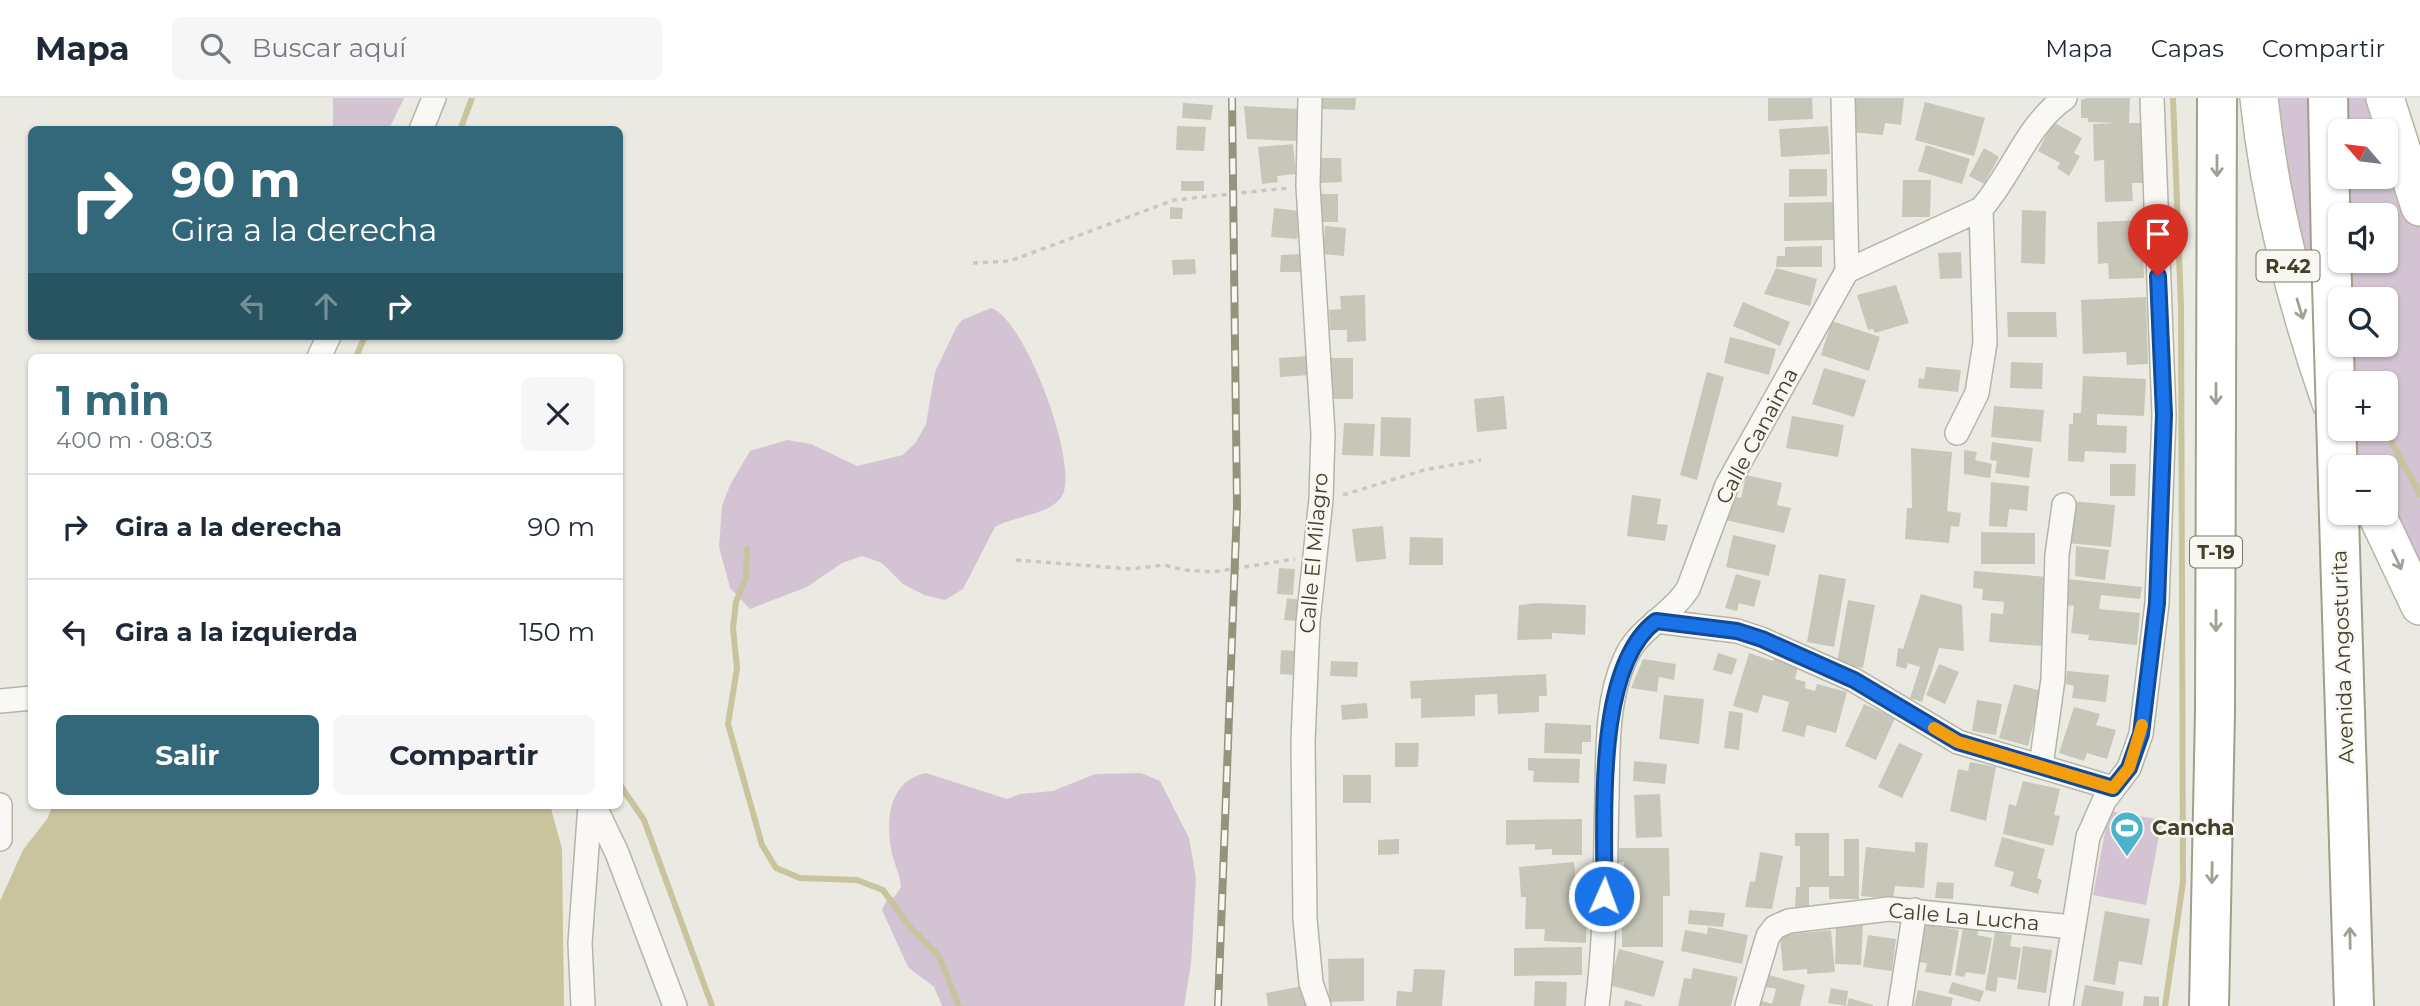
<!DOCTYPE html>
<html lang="es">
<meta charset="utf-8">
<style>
:root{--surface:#fff;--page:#f6f6f7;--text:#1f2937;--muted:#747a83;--line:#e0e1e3;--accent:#33687a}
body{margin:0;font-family:Montserrat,sans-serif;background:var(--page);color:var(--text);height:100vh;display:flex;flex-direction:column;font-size:26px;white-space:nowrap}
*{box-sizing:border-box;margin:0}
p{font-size:23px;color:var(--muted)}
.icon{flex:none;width:38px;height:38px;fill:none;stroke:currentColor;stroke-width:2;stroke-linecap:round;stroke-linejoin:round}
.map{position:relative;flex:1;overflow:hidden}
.drawer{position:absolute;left:28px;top:256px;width:595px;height:455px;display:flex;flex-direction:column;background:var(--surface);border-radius:10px;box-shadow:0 2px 5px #0004}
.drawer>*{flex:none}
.hud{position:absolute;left:28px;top:28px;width:595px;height:214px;border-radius:10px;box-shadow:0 2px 5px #0004;background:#33687a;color:#fff;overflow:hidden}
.needle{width:46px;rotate:298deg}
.fabs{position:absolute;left:2328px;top:21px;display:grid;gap:14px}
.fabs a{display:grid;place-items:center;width:70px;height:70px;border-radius:10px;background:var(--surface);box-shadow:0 2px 5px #0004;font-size:35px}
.pin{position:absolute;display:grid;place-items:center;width:60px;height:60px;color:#fff;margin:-72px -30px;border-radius:50% 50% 50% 0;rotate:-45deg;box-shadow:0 0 7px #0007}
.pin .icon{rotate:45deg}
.me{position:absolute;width:77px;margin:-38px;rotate:2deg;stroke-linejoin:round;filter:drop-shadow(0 0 5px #0008)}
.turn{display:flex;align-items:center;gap:24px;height:147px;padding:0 28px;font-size:32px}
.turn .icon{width:91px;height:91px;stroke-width:2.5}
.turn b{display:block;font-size:49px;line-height:60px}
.lanes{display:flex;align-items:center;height:66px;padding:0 28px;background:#0003;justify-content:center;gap:35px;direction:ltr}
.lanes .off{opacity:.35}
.round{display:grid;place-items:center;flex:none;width:74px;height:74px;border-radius:10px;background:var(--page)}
.head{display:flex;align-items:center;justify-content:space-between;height:119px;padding:0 28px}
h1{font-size:42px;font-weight:700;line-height:52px;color:var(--accent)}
.button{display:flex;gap:14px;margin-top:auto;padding:14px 28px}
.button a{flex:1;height:80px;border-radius:10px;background:var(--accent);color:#fff;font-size:28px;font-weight:700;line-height:80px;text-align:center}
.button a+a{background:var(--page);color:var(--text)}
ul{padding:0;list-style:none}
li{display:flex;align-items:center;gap:21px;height:105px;padding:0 28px;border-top:2px solid var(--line)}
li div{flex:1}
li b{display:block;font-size:26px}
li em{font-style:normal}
header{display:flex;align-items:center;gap:42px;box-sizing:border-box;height:98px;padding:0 35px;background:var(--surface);border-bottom:2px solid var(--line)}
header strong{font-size:33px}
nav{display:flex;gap:38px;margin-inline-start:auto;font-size:24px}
.search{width:490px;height:63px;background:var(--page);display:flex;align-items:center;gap:18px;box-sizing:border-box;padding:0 24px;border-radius:10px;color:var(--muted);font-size:26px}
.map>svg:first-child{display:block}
.green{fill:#d4c4d3;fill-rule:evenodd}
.water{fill:#c9c39e}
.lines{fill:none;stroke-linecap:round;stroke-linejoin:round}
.stream{stroke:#c9c39e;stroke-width:6}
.building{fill:#c7c7b9}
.street-casing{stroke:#b4b4a7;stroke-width:26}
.primary-casing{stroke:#b6b5a2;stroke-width:40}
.highway-casing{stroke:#a19f8a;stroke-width:42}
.path{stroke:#c9c8c0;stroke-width:3.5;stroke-dasharray:5 5;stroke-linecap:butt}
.street{stroke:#f9f8f5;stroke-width:23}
.primary{stroke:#fff;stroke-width:37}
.highway{stroke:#fff;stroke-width:38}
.rail-casing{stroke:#94937c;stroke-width:8}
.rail{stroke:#f8f7f2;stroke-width:5;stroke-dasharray:16;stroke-linecap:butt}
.highway-bridge-casing{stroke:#a19f8a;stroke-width:42;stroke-linecap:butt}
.highway-bridge{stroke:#fff;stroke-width:38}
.oneway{stroke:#a0a094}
.route-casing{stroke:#114b97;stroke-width:18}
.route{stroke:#1a73e8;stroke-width:12}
.slow{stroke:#f59e0b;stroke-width:12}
.labels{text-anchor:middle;stroke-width:5;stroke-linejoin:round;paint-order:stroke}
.shield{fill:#f8f7f2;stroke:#797866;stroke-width:2}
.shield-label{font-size:19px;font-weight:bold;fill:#42412a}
.street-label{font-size:21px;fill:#42412a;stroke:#f8f7f2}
.poi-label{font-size:21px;font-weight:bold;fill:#42412a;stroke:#f8f7f2;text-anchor:start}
</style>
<header>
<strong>Mapa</strong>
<div class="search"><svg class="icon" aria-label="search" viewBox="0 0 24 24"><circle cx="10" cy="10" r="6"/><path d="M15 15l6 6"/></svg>Buscar aquí</div>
<nav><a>Mapa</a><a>Capas</a><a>Compartir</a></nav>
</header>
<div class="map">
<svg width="2420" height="908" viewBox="0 0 2420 908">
<rect width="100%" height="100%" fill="#eaeae2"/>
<path class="green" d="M333,0H404L389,31L333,32Z
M2259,0H2385L2420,109V508L2385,415V369H2356L2340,331H2385V285H2340ZM2340,33H2385V79H2340ZM2340,117H2385V163H2340ZM2340,201H2385V247H2340Z
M991,210C1025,220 1080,368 1062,398C1051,417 1013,418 995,429L963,491L945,502L924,497L903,486L882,465L862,458L842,465L807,489L750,511L730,490L719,449L722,408L730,387L750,353L787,342L811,346L857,368L903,357L916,344L926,326L935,274L956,230L962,222Z
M926,675L1007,701L1020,696L1053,693L1095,676L1141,675L1160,683L1189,740L1196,780L1191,866L1184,908H942L934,889L908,869L882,812L886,803L895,798L901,789C900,775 893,764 891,751C886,720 889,683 926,675Z
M2109,713L2162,722L2146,807L2093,797Z"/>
<path class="water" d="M53,707H550L562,751L564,908H0V803L23,752L47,721Z"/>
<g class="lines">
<path class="stream" d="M460,32L472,0
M356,259L365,238
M2387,336L2420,396
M747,451L746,479L736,504L733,530L737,570L728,626L762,747L776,770L800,780L857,782L883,792L909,828L939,858L959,908
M620,687L644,722L712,908
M2165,908L2183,784L2181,209L2173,0"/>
</g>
<path class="building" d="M1323,0H1356L1355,12L1322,11Z
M1768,0H1812L1813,21L1768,23Z
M1855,0H1904L1901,27L1885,25L1883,37L1851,34Z
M2087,0H2130L2129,25H2142L2143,85H2132L2133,103L2105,104L2104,62L2094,63L2093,26L2117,25L2088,24V20H2081V2Z
M1925,4L1985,20L1974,58L1915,42Z
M1183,5L1213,7L1211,22L1182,20Z
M1244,8L1299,11L1297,43L1247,41Z
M2053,24L2082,40L2074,55L2080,58L2069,78L2057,70L2060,65L2038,53Z
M1177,28L1206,29L1204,53L1176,52Z
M1828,28L1830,56L1781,59L1779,31Z
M1293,46L1296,76L1277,78L1278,84L1262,86L1258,49Z
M1926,47L1970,61L1962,86L1918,73Z
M1984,50L1999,59L1984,86L1969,78Z
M1321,60H1341L1342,84L1321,85Z
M1789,71H1827V98L1789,99Z
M1903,82H1931L1930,119H1902Z
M1181,83H1204V93H1181Z
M1319,96H1338V124H1319Z
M1833,104V142L1784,143V105Z
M1170,109L1183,110L1182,121H1170Z
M1274,110L1300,113L1297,141L1271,139Z
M2022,112L2046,113L2045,166L2021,165Z
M2142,122L2144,180L2109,181L2108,165L2098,166L2097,124Z
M1325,128L1346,130L1344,158L1323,156Z
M1822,148V169H1776L1777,158H1785V149Z
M1961,154L1962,180L1940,181L1938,155Z
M1302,156V174H1280L1281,157Z
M1195,161L1196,176L1173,177L1172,162Z
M1776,170L1817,181L1810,208L1764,196Z
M1896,187L1909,225L1875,235L1873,231L1868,232L1857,197Z
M1365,197L1366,243L1347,244V232H1330L1329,212L1341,211L1340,198Z
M2146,199L2148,266L2127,267L2126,254L2083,256L2081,202Z
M1743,204L1790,224L1780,248L1733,228Z
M2007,214H2056L2057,239H2008Z
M1832,223L1880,239L1869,273L1821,257Z
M1730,239L1776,251L1769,277L1724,265Z
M1308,258L1309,277L1280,279L1279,260Z
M1328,260H1353V301H1329Z
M2011,264L2043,265L2042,291L2010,290Z
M1926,269L1961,272L1958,294L1918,290L1919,280L1924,281Z
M1824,270L1866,282L1854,319L1812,306Z
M1707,274L1724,279L1697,382L1680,377Z
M2083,278L2146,281L2144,318L2097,316V327L2127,328L2126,355L2085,353L2084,364L2068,363L2069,326H2073V315H2081Z
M1504,298L1507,331L1477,334L1474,301Z
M1994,308L2044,312L2041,344L1991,339Z
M1792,318L1844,327L1838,359L1786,350Z
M1381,319L1411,320L1410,359L1380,358Z
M1344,325L1375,326L1373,358L1342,357Z
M1992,344L2033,350L2029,380L1995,375L1997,363L1990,362Z
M1911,350L1952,354L1947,413L1961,415L1959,429L1951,428L1949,445L1905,441L1907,410H1912Z
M1964,352L1977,354L1975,362L1992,366L1990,380L1964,376Z
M2110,366H2136L2135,398H2110Z
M1746,377L1782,385L1777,407L1791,410L1784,435L1725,422L1731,398L1741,400Z
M1991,384L2029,388L2027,413L2009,411L2007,429L1989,428Z
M1632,397L1661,401L1657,426L1668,427L1665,443L1627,438Z
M2071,403L2115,407L2111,449L2067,445Z
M1383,428L1386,461L1356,464L1352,431Z
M1981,434L2035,435V466H1981Z
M1733,437L1776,447L1769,478L1726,469Z
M1410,439L1443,440V467H1409Z
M2076,448L2109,452L2105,482L2075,478Z
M1279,470L1295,471L1293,497L1277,496Z
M1974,473L2048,479L2042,548L1989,544L1991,515L2003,516L2004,504L1982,502L1983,491L1973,490Z
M1736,476L1761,483L1754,509L1739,505L1737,513L1725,510Z
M1819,476L1846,481L1834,549L1807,544Z
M2067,481L2142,489L2140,501L2101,497L2099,511L2140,515L2137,547L2088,542L2089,537L2071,535L2074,508L2064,507Z
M1921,496L1962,507L1964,553L1939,550L1922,604L1910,600L1920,569L1908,565L1906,571L1896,568L1898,550L1903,551Z
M1287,500L1301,502L1298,523L1284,522Z
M1848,502L1875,507L1863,570L1837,565Z
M1537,505L1586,507L1585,537L1552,535V541L1517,542L1519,507Z
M1281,552L1296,553L1294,577L1280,576Z
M1718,555L1737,561L1732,577L1713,572Z
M1749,555L1773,563L1775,556L1799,564L1795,581L1806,584L1805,590L1815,593L1817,586L1847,594L1836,635L1807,627L1804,639L1782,633L1789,604L1763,597L1758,615L1733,608Z
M1643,561L1676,566L1674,582L1659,579L1657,594L1631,590Z
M1331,563L1358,564L1357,579L1330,578Z
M1939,566L1959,574L1945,606L1926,597Z
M2067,573L2109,577L2106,604L2072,600L2074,588L2066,586Z
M1546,576L1547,598H1539V614L1498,616L1497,596L1475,597V618L1421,620V600L1411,601L1410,583Z
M2014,586L2042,593L2028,648L1999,640Z
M1664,597L1704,601L1699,646L1659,641Z
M1977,602L2002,606L1996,637L1972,633Z
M1367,605L1368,620L1342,622L1341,607Z
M1864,606L1895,620L1876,662L1845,648Z
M2074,609L2100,616L2096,627L2116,632L2107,661L2087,655L2084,663L2059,655Z
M1729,613L1743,615L1739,652L1724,650Z
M1545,625L1591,627V644H1582V656L1544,655Z
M1395,645H1419L1418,669H1395Z
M1899,645L1923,656L1902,700L1878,689Z
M1528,660L1580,661L1579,685L1533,684L1534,673L1528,672Z
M1634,663L1667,666L1665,686L1633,683Z
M1970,664L1996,669L1986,723L1950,713L1958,671L1968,673Z
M1343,677H1371V705H1343Z
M2023,683L2060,691L2054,717L2060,718L2053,748L2003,736L2009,706L2016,708Z
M1660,696L1662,739L1636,740L1634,697Z
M1582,721V757H1552V751L1535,752V746L1506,747V722Z
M1795,735H1829V778H1844V741H1859V801H1829V789H1809V808L1795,809L1796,789H1800V748H1795Z
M2002,739L2045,751L2037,780L2042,782L2038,796L2010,788L2014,774L1994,768Z
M1399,741V756L1378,757V742Z
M1915,744L1928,745L1924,790L1895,788L1893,801L1861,798L1866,749L1915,754Z
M1618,750H1669L1670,798H1663V849H1622V820H1615V799H1624V764H1618Z
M1760,754L1783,758L1772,811L1745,809L1750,783L1755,784Z
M1574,764L1578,807H1587L1586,845L1544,843L1545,831H1525L1526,799H1521L1519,769Z
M1937,784L1954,785L1953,801L1935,800Z
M1689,812L1725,815L1723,829L1688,826Z
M2105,813L2150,821L2142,867L2119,863L2115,887L2093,883Z
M1836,826L1863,827L1861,867L1835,866Z
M1923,826L1959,832L1951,878L1925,874L1927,865L1916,864Z
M1708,829L1748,837L1742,866L1681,853L1685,832L1707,836Z
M1963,829L1979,832L1977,837L1992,840L1985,877L1966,874L1964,879L1955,877Z
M1831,832L1835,874L1807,876V871L1783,873L1780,837Z
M1995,834L2012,837L2010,848L2021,850L2016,882L1998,879L1996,894L1985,892Z
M1868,837L1896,841L1892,873L1863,869Z
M2023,848L2052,852L2046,895L2017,891Z
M1582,849V877L1514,878V850Z
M1619,851L1664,863L1654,899L1609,887Z
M1364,860V903L1329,904L1328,861Z
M1693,870L1738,879L1731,908H1678L1684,880L1691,881Z
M1414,871L1445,872L1442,908H1396L1397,893L1412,894Z
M1769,877L1805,887L1800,908H1755L1757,901L1772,906L1776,891L1766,889Z
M1535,883L1567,884L1566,908H1534Z
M1952,884L1984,893L1980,904L1948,895Z
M2085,887L2124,894L2122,908H2081Z
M1303,888L1306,908H1268L1266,895Z
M1831,890L1848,893L1846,908L1828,905Z
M1918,892L1953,900L1951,908H1914Z
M2144,898L2159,899V908H2143Z
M1849,900L1873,907V908H1847Z
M1625,902L1642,907V908H1624Z"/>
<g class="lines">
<g class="street-casing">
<path id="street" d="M1310,0L1308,88L1323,336L1321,401L1308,524L1303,643L1305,821L1311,885L1319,908
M421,32L434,0
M1847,173L1981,111C2012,77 2026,27 2065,0
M319,259L329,238
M1957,335L1977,295L1985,245L1981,111
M1656,523L1737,533L1761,541L1854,582L1958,644L2113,690
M0,603L32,600
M2041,668L2053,581L2057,457L2064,407
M0,707V741
M594,707L617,755L675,908
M583,908L580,845L590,707
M1597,908C1606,839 1605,769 1607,699C1608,655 1606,602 1625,561C1638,530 1670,519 1688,491L1727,387L1847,173L1843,0
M1747,908L1768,838L1775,829L1789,823L1889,811L2073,829
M1900,908L1915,812
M2061,908L2088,739L2104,703L2129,670L2141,636L2157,505L2164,317L2152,0"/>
</g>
<g class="primary-casing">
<path id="primary" d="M2259,0C2270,105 2296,205 2331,305
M2385,0L2420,109
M2376,415L2420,508"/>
</g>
<g class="highway-casing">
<path id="highway" d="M2328,0L2331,153
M2341,485L2354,908
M2209,908L2215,614L2217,0"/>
</g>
<path class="path" d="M973,165L1010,163L1174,102L1288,90
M1343,397L1424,372L1481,362
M1016,462L1131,471L1164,467L1184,472L1213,474L1295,461"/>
<use href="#street" class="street"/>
<use href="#primary" class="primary"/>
<use href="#highway" class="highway"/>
<g class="rail-casing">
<path id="rail" d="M1218,908L1237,409L1232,0"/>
</g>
<use href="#rail" class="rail"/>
<g class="highway-bridge-casing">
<path id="highway-bridge" d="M2331,153L2341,485"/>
</g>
<use href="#highway-bridge" class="highway-bridge"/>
</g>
<defs><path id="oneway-shaft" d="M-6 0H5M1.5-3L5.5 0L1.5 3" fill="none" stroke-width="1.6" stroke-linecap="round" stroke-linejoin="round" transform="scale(1.75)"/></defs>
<g class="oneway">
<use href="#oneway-shaft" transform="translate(2217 68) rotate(90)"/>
<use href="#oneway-shaft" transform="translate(2300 211) rotate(73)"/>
<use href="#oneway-shaft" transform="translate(2216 296) rotate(90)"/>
<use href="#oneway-shaft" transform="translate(2397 462) rotate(65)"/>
<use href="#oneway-shaft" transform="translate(2216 523) rotate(90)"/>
<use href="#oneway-shaft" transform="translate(2212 775) rotate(91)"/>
<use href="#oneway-shaft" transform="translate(2350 840) rotate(-91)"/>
</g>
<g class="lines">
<g class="route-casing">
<path id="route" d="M1604,798C1606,725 1593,570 1656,523L1737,533L1762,541L1854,582L1958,644L2113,690L2129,670L2141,636L2157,505L2164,317L2158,178"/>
</g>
<use href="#route" class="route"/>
<path class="slow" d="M1934,630L1958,644L2113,690L2129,670L2142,627"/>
</g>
<defs>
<g id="stadium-pin" transform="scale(1.75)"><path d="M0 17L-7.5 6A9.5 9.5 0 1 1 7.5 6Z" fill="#4bb4cc" stroke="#f8f7f2"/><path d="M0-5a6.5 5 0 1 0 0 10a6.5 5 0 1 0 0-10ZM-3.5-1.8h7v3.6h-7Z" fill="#fff"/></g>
</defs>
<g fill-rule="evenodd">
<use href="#stadium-pin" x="2127" y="730"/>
</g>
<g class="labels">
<g class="shield">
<rect x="2256.5" y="152.5" width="63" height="31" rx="5"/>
<rect x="2190" y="438.5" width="52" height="31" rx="5"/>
</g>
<g class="shield-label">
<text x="2288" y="175">R-42</text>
<text x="2216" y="461">T-19</text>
</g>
<g class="street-label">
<text transform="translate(1757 338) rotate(-62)" y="7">Calle Canaima</text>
<text transform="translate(1314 455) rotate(-85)" y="7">Calle El Milagro</text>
<text transform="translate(2343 559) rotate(-92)" y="7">Avenida Angosturita</text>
<text transform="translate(1964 819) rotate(5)" y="7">Calle La Lucha</text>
</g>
<g class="poi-label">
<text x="2152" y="737">Cancha</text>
</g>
</g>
</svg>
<div class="fabs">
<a><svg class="needle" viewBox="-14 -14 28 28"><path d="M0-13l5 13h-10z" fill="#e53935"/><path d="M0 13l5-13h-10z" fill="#747a83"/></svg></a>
<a><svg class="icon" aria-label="sound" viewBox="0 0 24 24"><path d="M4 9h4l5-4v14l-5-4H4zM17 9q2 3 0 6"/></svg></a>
<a><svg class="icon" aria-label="search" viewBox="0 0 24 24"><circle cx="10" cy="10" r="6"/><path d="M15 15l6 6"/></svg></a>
<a>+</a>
<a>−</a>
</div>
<div class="pin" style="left:2158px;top:178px;background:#d93025"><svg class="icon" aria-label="arrive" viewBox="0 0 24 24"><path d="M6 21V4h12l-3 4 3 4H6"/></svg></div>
<svg class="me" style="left:1604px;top:798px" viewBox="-20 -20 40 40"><circle r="17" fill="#1a73e8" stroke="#fff" stroke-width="3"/><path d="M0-11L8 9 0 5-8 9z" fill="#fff"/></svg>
<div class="hud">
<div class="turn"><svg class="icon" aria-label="right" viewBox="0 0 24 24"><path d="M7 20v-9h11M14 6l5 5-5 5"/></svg><div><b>90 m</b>Gira a la derecha</div></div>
<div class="lanes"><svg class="icon off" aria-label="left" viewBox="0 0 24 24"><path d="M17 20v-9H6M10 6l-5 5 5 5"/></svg><svg class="icon off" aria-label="ahead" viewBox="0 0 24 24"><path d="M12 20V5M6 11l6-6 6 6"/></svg><svg class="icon" aria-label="right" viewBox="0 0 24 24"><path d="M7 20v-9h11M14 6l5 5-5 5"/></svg></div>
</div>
<section class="drawer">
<div class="head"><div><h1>1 min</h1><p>400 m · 08:03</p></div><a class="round"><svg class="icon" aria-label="close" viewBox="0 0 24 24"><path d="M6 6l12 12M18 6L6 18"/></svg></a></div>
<ul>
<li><svg class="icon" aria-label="right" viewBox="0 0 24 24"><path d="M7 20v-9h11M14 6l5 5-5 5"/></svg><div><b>Gira a la derecha</b></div><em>90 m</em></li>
<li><svg class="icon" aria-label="left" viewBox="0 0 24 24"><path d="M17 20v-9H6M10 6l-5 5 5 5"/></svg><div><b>Gira a la izquierda</b></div><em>150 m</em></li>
</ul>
<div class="button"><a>Salir</a><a>Compartir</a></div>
</section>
</div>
